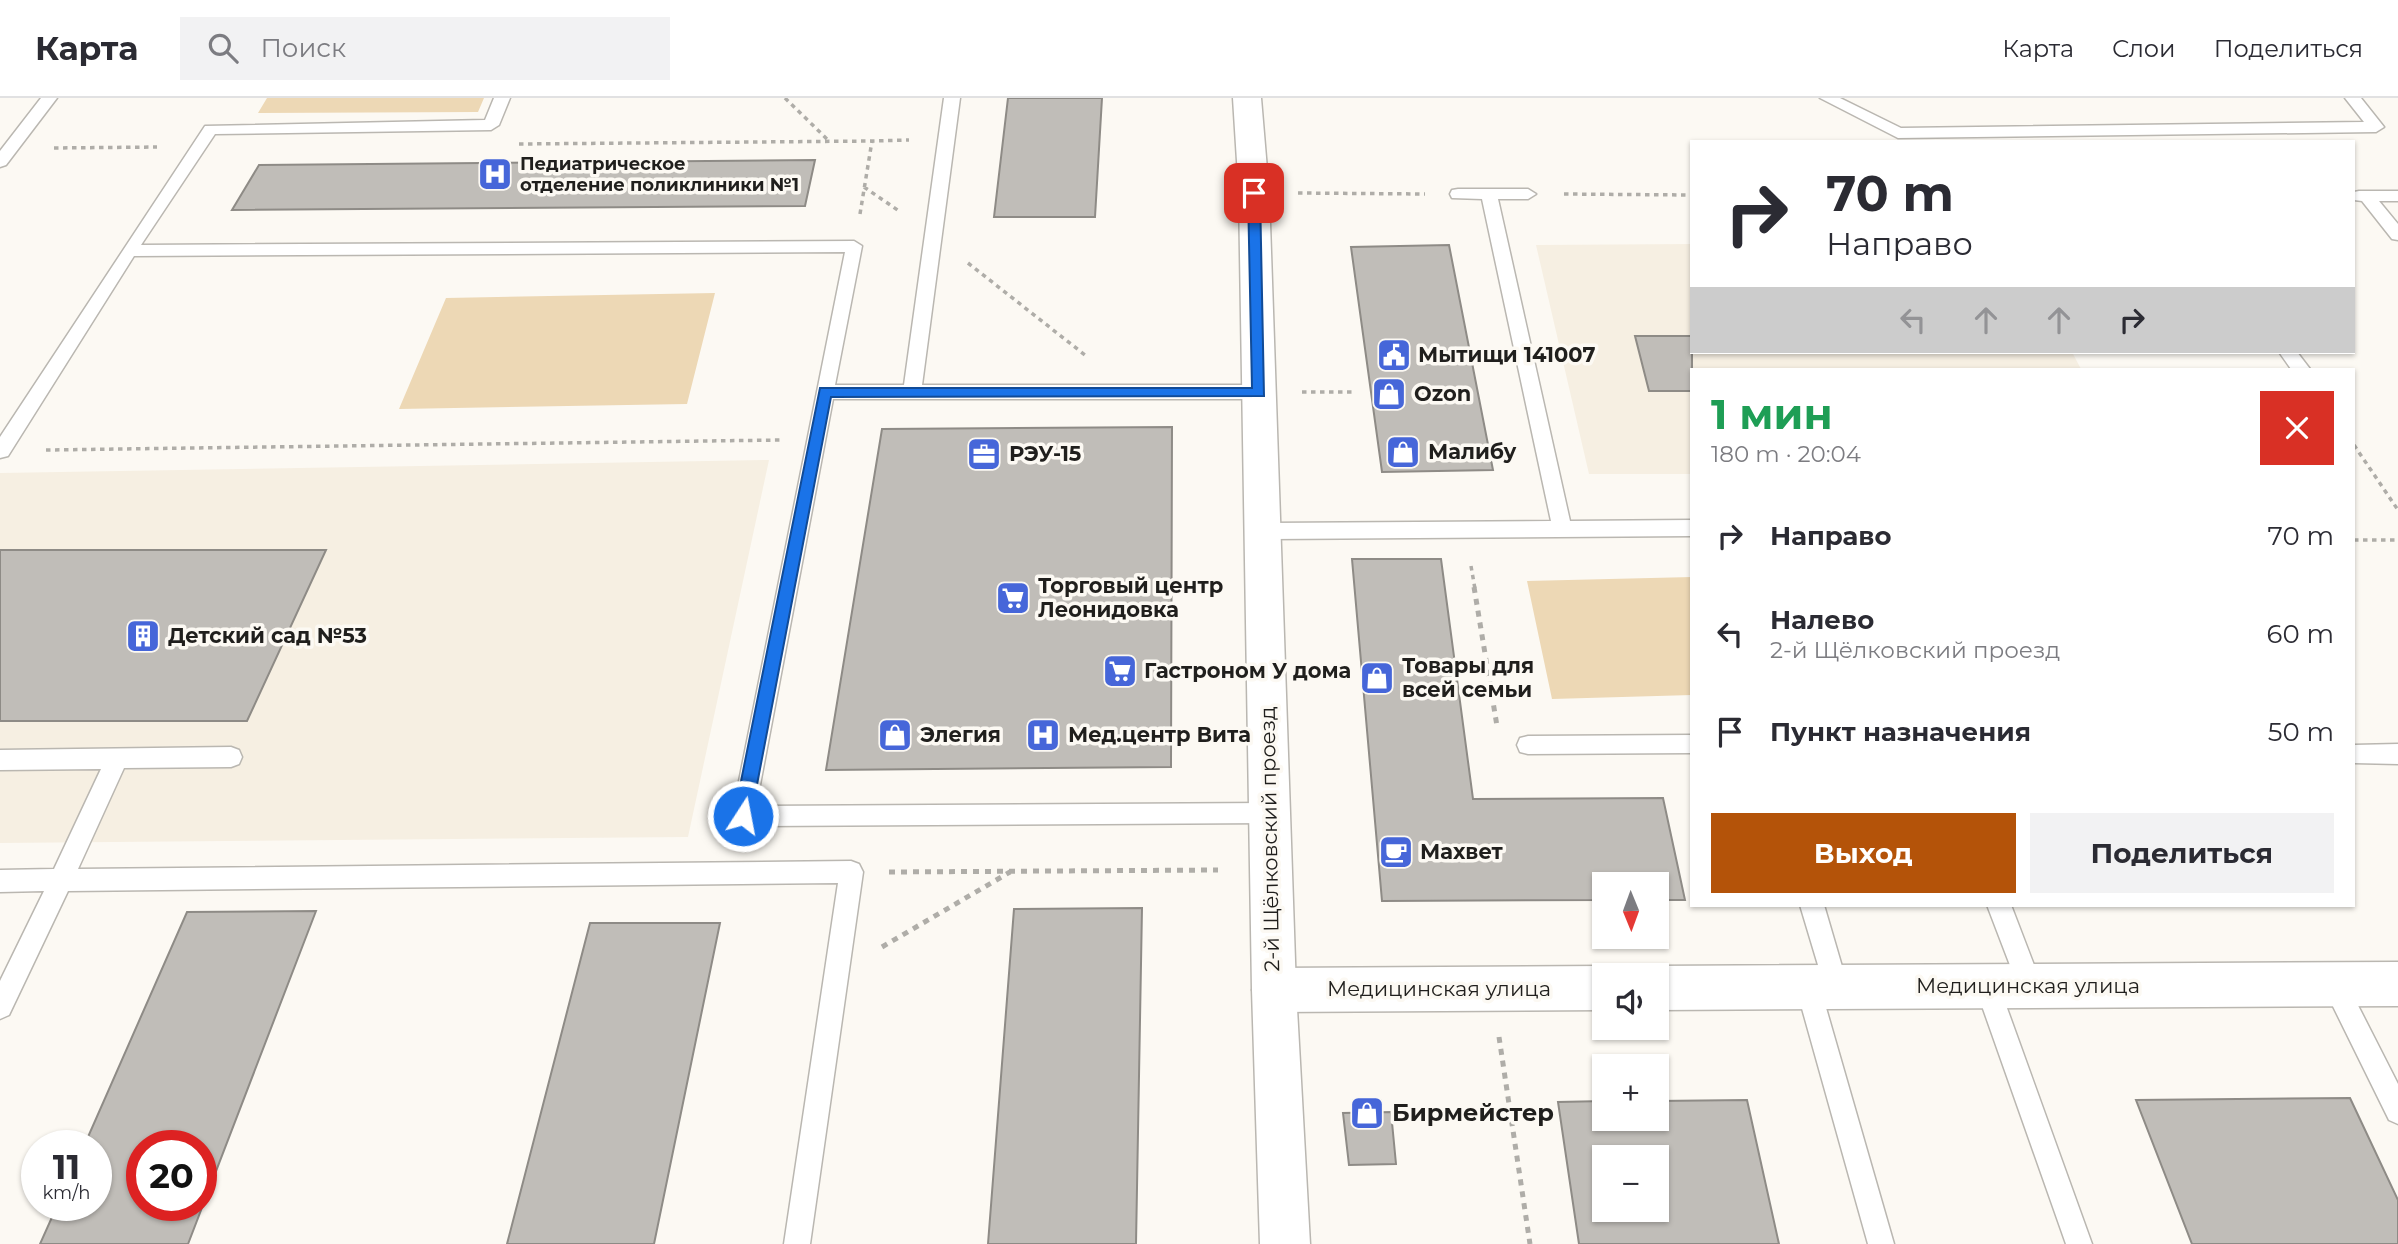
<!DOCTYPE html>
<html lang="ru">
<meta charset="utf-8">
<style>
:root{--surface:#fff;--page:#f2f2f3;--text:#2b2b33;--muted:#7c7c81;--line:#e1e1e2;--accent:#b45309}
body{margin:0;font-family:Montserrat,sans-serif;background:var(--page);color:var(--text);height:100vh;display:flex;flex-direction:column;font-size:26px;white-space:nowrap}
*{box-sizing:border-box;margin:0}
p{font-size:23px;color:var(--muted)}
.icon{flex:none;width:38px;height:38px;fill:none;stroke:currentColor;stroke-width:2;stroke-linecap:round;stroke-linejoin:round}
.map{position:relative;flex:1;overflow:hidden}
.sheet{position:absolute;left:1690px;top:270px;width:665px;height:539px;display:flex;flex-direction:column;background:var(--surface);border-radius:0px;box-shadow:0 2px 5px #0004}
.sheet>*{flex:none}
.top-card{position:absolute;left:1690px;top:42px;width:665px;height:214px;border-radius:0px;box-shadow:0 2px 5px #0004;background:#fff;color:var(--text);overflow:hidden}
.needle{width:46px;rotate:179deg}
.tools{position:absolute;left:1592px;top:774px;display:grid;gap:14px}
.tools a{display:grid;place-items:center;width:77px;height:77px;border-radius:0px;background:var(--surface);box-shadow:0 2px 5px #0004;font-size:35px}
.speed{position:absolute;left:21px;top:1032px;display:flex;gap:14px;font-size:35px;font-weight:700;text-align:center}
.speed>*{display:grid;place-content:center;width:91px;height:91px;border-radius:50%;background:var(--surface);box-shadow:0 2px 5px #0004;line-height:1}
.speed small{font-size:18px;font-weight:400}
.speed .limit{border:10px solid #d22;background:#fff;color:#111}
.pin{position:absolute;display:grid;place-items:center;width:60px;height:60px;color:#fff;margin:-30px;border-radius:14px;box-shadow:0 4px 10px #0006}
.me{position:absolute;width:77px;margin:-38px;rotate:11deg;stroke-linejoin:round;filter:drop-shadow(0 0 5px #0008)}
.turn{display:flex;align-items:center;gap:24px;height:147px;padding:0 21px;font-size:32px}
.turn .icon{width:91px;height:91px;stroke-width:2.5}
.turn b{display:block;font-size:49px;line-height:60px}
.lanes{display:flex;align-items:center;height:66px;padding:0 21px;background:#0003;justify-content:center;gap:35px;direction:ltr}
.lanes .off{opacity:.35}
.round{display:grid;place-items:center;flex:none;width:74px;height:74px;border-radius:0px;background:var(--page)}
.headline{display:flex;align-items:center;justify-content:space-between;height:119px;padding:0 21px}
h1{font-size:42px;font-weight:700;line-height:52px;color:#1e9e55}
.primary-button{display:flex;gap:14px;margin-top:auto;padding:14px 21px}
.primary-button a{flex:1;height:80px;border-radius:0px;background:var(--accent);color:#fff;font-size:28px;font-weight:700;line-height:80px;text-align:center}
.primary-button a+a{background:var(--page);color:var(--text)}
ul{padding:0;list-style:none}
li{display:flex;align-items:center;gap:21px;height:98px;padding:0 21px}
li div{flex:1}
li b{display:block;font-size:26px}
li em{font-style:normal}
header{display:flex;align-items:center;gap:42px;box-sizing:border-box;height:98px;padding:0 35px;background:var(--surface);border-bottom:2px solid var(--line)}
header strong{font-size:33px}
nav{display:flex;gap:38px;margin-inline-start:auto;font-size:24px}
.search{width:490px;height:63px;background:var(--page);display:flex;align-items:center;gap:18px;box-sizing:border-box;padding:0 24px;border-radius:0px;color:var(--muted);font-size:26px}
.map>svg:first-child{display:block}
.built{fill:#f6efe2}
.green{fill:#edd8b5}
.building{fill:#c0bdb8;stroke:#8e8b86;stroke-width:2;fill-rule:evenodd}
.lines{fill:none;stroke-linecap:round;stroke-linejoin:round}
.service-casing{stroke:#bab7b1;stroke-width:3}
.minor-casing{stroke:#bab7b1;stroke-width:3}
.tertiary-casing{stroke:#bab7b1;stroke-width:3}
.path-far1{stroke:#afada8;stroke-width:3.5;stroke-dasharray:4.5 4.5;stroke-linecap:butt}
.path{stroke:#afada8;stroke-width:5;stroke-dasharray:6 6;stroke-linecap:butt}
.service{fill:#fff;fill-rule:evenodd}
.minor{fill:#fff;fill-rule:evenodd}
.tertiary{fill:#fff;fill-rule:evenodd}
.route{fill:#1a73e8;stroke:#114b97;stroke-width:2}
.labels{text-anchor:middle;stroke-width:7;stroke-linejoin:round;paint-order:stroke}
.far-poi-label{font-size:18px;font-weight:bold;fill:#201f1d;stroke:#fcf9f3;text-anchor:start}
.poi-label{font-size:21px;font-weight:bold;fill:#201f1d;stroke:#fcf9f3;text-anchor:start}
.street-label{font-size:21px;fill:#201f1d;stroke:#fcf9f3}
.near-poi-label{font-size:24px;font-weight:bold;fill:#201f1d;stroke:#fcf9f3;text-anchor:start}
</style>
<header>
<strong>Карта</strong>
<div class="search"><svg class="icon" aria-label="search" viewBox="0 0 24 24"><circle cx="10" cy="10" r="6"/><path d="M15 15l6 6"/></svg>Поиск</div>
<nav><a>Карта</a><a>Слои</a><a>Поделиться</a></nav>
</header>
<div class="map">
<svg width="2398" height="1146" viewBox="0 0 2398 1146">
<rect width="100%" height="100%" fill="#fcf9f3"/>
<path class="built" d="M1692,146V254H2072L2081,271H1692V376H1589L1536,147Z
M769,362L688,739L0,745V375Z"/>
<path class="green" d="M267,0H484L478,14L258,15Z
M715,195L687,306L399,311L446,200Z
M1692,479V597L1552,601L1527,483Z"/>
<path class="building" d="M1008,0H1102L1095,119H994Z
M815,62L805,108L232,112L259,67Z
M1449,147L1493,372L1382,374L1351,149Z
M1635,238H1692V293H1649Z
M1172,329L1171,669L826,672L882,331Z
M0,452H326L247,623H0Z
M1352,461H1441L1473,701L1663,700L1685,802H1657V786H1605V802L1382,803Z
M1142,810L1136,1146H988L1014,811Z
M316,813L188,1146H40L57,1108H96V1048H84L187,814ZM142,1048H201V1108H142Z
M590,825H720L654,1146H507Z
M2350,1000L2398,1102V1146H2192L2136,1002Z
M1747,1002L1779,1146H1579L1558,1004L1605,1003V1020H1657V1003ZM1605,1059H1657V1111H1605Z
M1391,1014L1396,1066L1349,1067L1343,1015Z"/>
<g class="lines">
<g class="service-casing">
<path id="service" d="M41,0H57L6,67L0,69V53Z
M494,0H510L499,27L491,32L215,36L141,147L854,143L862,148L835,287H904L944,0H960L922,287H1259L1265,289L1268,294L1265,299L1259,301H833L756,708L1270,705L1278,708L1281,715L1278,722L1270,725L743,728L735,725L732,718L845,154L134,158L8,358L0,360V339L205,28L485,22Z
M1820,0H1840L1901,30L2364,24L2345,0H2361L2384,29L2376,34L1898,40Z
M1458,91H1528L1536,96L1528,101H1498L1570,423L1692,422V438L1262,441L1255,438L1252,433L1255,428L1262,425L1551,423L1482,101L1452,100L1450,96L1452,92Z
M2359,93H2398V103H2379L2398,126V142L2392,141L2362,103L2354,102V94Z
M2279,254H2297L2310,271H2291Z
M1692,637V655L1528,656L1520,654L1517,647L1520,640L1528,638Z
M2398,646V666L2354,665V647Z
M231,649L239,652L242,659L239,666L231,669L124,670L78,771L851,763L859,766L863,774L810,1146H784L838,785L68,793L9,917L0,921V883L44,793L0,794V772L54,771L101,671L0,672V652Z
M1800,807H1824L1848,889L1845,897L1836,901L1827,897Z
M1987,807H2011L2042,888L2039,896L2030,900L2021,896Z
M2334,874L2343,878L2398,986V1026L2389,1022L2322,886L2325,878Z
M1987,876L1996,880L1999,888L2092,1146H2066L1975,888L1978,880Z
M1808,877L1817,881L1820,889L1894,1146H1868L1796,889L1799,881Z"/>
</g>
<g class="minor-casing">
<path id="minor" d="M2398,864V908L1657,912V877H1640L1657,868Z
M1605,868L1622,877H1605V912L1274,914L1258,907L1252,892L1258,877L1274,870Z"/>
</g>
<g class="tertiary-casing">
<path id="tertiary" d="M1233,0H1261L1269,95L1296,892L1310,1146H1260L1252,892L1239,95Z"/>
</g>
<path class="path-far1" d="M785,0L829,43
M519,46L872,43
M54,50L157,49
M864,89L899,113
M1298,95L1425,96
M1564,96L1692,97
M860,116L872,43L909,42
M968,165L1085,257
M1302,294H1354
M2354,347L2398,412
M46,352L780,342
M2354,442H2398
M1471,468L1475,491"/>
<path class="path" d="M1474,489L1497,628
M889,774L1218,772
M882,849L1010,774
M1499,939L1530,1146"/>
<use href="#service" class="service"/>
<use href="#minor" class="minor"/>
<use href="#tertiary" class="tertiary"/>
</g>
<path class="route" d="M1254,91L1260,95L1264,298L831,299L751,718L749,723L743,726L737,723L734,718L820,290H1252L1248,95Z"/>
<defs>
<g id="hospital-square" transform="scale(1.75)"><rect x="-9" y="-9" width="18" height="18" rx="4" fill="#4666d9" stroke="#fcf9f3"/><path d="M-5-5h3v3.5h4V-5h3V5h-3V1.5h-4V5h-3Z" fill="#fff"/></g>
<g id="civic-square" transform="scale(1.75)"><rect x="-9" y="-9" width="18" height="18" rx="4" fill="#4666d9" stroke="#fcf9f3"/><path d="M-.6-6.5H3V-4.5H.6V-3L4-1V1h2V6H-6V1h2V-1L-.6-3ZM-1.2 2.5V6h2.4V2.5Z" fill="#fff"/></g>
<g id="shop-square" transform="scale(1.75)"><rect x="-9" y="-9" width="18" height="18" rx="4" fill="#4666d9" stroke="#fcf9f3"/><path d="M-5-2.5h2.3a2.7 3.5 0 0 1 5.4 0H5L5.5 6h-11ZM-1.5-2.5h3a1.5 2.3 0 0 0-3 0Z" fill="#fff"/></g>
<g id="office-square" transform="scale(1.75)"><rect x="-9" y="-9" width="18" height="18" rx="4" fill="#4666d9" stroke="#fcf9f3"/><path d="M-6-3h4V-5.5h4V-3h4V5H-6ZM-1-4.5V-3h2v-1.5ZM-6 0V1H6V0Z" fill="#fff"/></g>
<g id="supermarket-square" transform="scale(1.75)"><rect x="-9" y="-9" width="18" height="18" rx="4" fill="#4666d9" stroke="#fcf9f3"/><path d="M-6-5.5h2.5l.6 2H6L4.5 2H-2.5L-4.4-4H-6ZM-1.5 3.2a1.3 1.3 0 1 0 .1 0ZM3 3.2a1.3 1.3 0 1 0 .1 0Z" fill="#fff"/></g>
<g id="building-square" transform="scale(1.75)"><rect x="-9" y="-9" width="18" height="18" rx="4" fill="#4666d9" stroke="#fcf9f3"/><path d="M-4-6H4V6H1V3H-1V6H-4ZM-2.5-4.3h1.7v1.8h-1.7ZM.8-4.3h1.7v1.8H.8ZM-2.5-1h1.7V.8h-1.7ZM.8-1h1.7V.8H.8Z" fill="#fff"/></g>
<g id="cafe-square" transform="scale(1.75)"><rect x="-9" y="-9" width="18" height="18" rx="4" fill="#4666d9" stroke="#fcf9f3"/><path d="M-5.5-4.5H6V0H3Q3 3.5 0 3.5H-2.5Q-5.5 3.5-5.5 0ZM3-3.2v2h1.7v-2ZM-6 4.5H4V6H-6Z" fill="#fff"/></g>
</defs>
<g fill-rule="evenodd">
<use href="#hospital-square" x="495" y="76"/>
<use href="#civic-square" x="1394" y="257"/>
<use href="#shop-square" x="1389" y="296"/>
<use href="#shop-square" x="1403" y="354"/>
<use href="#office-square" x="984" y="356"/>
<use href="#supermarket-square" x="1013" y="500"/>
<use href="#building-square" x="143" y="538"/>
<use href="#supermarket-square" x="1120" y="573"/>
<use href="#shop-square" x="1377" y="580"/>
<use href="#shop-square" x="895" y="637"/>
<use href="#hospital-square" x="1043" y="637"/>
<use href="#cafe-square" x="1396" y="754"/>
<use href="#shop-square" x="1367" y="1015"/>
</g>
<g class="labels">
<g class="far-poi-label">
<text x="520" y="72">Педиатрическое<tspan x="520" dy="21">отделение поликлиники №1</tspan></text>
</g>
<g class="poi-label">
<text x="1418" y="264">Мытищи 141007</text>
<text x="1414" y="303">Ozon</text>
<text x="1428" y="361">Малибу</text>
<text x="1009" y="363">РЭУ-15</text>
<text x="1038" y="495">Торговый центр<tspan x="1038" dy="24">Леонидовка</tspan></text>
<text x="168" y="545">Детский сад №53</text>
<text x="1402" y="575">Товары для<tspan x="1402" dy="24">всей семьи</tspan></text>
<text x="1144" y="580">Гастроном У дома</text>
<text x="920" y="644">Элегия</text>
<text x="1068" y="644">Мед.центр Вита</text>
<text x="1420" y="761">Махвет</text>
</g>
<g class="street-label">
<text transform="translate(1270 741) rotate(-91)" y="7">2-й Щёлковский проезд</text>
<text x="2028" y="895">Медицинская улица</text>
<text x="1439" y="898">Медицинская улица</text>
</g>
<g class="near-poi-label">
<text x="1392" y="1023">Бирмейстер</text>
</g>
</g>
</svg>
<div class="tools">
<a><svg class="needle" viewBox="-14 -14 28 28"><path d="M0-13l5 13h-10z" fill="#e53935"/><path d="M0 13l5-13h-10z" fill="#7c7c81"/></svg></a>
<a><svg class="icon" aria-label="sound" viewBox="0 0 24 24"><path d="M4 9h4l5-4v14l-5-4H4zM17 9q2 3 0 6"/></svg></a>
<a>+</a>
<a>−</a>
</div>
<div class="speed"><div>11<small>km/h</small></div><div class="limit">20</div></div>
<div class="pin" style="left:1254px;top:95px;background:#d93025"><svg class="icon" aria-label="arrive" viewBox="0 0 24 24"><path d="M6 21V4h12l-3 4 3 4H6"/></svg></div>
<svg class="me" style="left:743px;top:718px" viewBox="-20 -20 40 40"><circle r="17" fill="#1a73e8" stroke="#fff" stroke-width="3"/><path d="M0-11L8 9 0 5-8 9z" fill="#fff"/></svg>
<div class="top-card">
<div class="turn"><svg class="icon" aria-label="right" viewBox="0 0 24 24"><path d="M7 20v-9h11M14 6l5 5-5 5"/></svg><div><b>70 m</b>Направо</div></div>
<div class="lanes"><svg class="icon off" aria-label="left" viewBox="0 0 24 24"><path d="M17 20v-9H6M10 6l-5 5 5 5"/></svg><svg class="icon off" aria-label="ahead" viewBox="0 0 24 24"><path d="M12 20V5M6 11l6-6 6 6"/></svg><svg class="icon off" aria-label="ahead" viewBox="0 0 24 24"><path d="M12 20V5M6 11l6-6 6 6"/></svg><svg class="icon" aria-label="right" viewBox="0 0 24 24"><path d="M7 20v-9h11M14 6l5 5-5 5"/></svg></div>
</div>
<section class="sheet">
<div class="headline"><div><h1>1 мин</h1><p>180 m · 20:04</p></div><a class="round" style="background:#d93025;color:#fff"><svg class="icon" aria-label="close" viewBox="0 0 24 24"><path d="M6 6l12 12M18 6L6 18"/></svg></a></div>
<ul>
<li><svg class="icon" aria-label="right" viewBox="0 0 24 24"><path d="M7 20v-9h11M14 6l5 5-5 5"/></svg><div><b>Направо</b></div><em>70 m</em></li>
<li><svg class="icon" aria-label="left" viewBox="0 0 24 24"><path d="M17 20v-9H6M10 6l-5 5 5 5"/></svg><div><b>Налево</b><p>2-й Щёлковский проезд</p></div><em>60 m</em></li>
<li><svg class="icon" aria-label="arrive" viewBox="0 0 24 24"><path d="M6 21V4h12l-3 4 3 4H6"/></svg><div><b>Пункт назначения</b></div><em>50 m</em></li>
</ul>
<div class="primary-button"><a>Выход</a><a>Поделиться</a></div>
</section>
</div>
